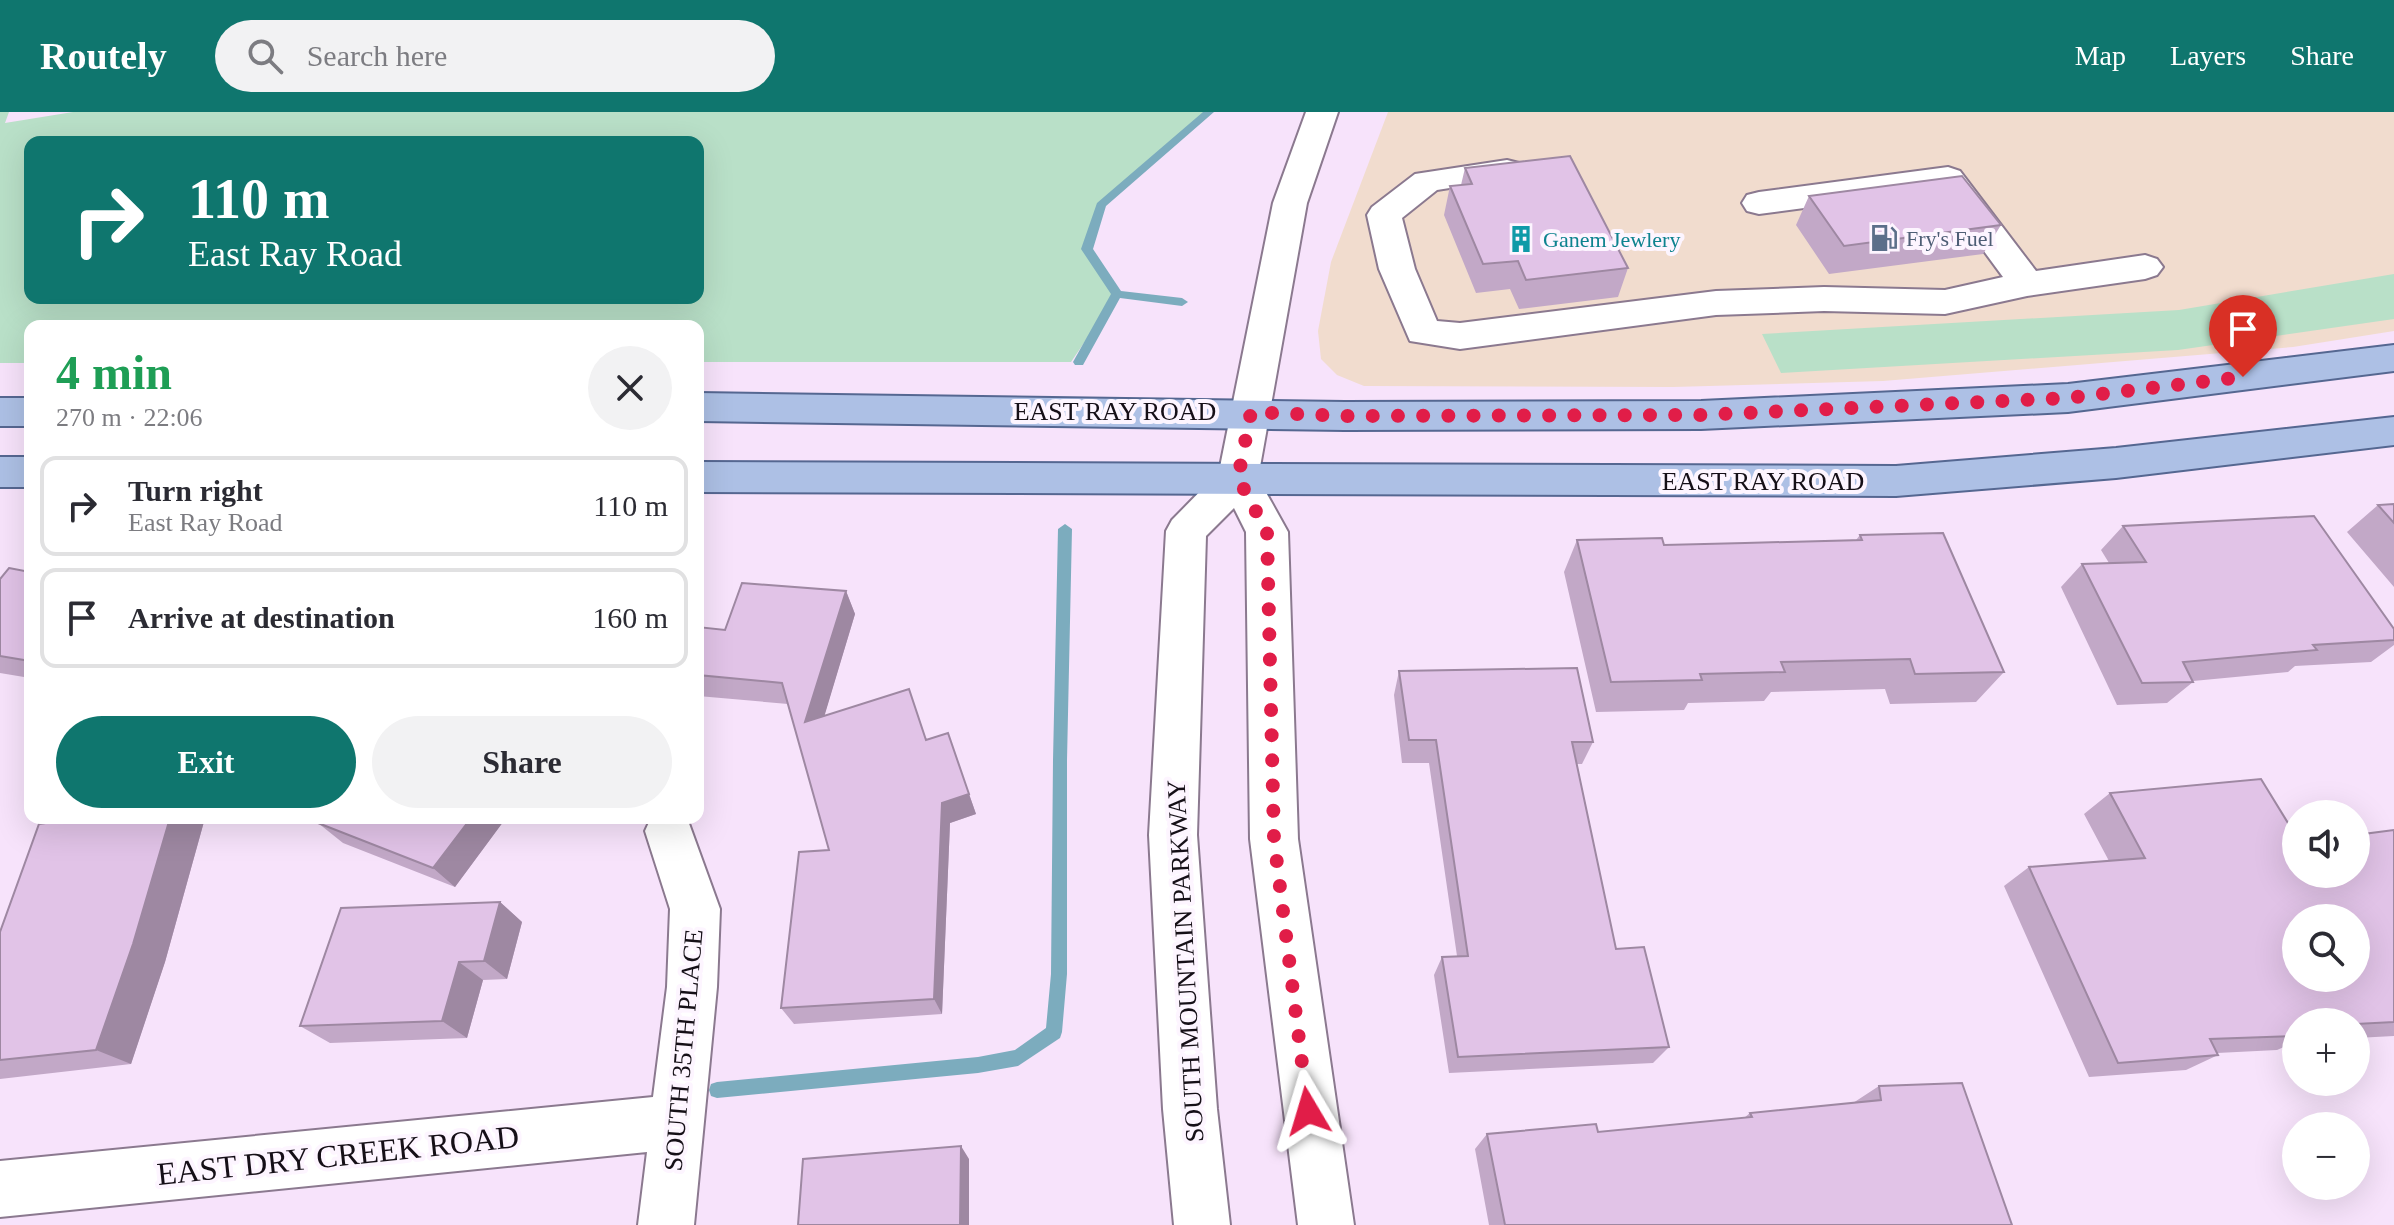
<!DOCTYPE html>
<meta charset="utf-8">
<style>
:root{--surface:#fff;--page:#f2f2f3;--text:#2b2b33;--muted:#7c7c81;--line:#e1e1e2;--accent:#0f766e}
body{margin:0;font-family:Georgia,serif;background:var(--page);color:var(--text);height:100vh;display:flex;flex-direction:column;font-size:30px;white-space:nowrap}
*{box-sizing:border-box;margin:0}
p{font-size:26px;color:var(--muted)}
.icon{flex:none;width:44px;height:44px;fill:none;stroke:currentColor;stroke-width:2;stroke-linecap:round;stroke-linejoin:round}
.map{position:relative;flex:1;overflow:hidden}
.sheet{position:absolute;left:24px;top:208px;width:680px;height:504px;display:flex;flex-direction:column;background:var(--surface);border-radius:16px;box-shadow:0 8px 32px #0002}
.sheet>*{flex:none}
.banner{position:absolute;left:24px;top:24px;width:680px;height:168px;border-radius:16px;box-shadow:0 8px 32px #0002;background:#0f766e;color:#fff;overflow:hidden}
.controls{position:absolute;left:2282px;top:688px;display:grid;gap:16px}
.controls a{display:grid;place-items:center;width:88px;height:88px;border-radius:50%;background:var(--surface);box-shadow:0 8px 32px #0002;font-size:40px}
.pin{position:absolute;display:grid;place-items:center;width:68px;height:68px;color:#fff;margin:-82px -34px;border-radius:50% 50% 50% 0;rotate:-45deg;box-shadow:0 0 8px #0007}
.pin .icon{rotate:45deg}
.me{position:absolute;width:88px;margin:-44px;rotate:353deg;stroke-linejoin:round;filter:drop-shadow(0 0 6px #0008)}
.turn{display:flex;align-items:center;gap:28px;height:168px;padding:0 32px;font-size:36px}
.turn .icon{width:104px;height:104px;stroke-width:2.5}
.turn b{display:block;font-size:56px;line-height:68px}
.round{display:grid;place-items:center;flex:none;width:84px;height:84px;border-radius:42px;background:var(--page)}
.head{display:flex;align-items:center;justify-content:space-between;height:136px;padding:0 32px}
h1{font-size:48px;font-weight:600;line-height:60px;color:#1e9e55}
.cta{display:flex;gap:16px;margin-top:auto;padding:16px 32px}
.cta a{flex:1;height:92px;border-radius:48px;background:var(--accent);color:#fff;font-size:32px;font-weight:600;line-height:92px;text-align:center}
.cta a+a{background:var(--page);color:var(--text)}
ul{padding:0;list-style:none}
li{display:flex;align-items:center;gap:24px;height:100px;margin:0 16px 12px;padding:0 16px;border:4px solid var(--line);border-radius:16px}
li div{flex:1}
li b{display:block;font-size:30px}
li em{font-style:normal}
header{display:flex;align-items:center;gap:48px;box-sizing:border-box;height:112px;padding:0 40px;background:var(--accent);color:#fff}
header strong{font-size:38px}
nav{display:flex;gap:44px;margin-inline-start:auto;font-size:28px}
.search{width:560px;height:72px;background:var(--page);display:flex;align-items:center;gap:20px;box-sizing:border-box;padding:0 28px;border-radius:44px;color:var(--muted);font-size:30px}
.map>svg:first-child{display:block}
.commercial{fill:#f1dcce}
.green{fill:#b9e0c8;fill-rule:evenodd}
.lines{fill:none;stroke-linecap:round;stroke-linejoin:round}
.stream{fill:#7cacbe;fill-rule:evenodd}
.minor-casing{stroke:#8b798f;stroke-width:4}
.major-casing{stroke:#556791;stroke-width:4}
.minor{fill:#fff;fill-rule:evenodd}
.major{fill:#adc0e5;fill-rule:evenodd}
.wall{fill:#c2a8c7}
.shaded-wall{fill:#9e88a2}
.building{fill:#e1c3e7;stroke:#9e88a2;stroke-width:2;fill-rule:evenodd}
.route{stroke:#e11d48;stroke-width:14;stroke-dasharray:0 25.2}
.labels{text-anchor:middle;stroke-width:8;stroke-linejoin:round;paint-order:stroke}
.far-service-label{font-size:22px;fill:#4e5e75;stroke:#fdf5ff;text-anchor:start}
.far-culture-label{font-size:22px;fill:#0d838f;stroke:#fdf5ff;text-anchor:start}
.street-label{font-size:26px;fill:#150f17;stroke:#fdf5ff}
.near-street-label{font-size:32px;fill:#150f17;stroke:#fdf5ff}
</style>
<header>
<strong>Routely</strong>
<div class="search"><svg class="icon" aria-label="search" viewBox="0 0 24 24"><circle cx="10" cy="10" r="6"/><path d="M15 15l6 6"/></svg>Search here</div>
<nav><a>Map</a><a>Layers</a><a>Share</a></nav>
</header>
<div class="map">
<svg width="2394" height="1113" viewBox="0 0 2394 1113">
<rect width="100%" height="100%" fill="#f7e3fb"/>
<path class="commercial" d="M1388,0H2394V219L2293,235L1883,269L1673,275L1364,274L1337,263L1321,247L1318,219L1331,150Z"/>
<path class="green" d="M0,0H9L5,11L73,0H1209L1102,93L1087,137L1117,182L1071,250H698V214H30V251H0ZM30,30H698V186H30Z
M2394,162V207L2178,238L1781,261L1762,222L2179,198Z"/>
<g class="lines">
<path class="stream" d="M1203,0H1214L1106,94L1093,137L1121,179L1182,186L1188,190L1182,194L1120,186L1083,253H1075L1073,250L1111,182L1081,137L1097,91Z
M1065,412L1072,417L1067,648V862L1062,920L1060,926L1018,954L978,961L717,986L711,984L709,978L711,972L717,970L978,945L1015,938L1046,916L1051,862L1053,648L1058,417Z"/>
<g class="minor-casing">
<path id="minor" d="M1306,0H1338L1307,91L1258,366L1288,420L1298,727L1354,1113H1298L1250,727L1246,420L1234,396L1206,424L1197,723L1217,997L1230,1113H1174L1163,997L1149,723L1166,419L1172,408L1219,360L1273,91Z
M1507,48L1519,51L1524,58L1519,65L1437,78L1402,106L1415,157L1437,209L1460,211L1716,179L1824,175L1945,178L2003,165L1939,78L1759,102L1747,99L1742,91L1747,83L1759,80L1948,55L1960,59L2036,159L2145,143L2157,147L2163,155L2157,163L2145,167L2027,184L1945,202L1824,199L1716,203L1460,237L1410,229L1379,157L1367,103L1372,95L1415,62Z
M651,706H687L720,797L717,875L694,1113H638L647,1040L0,1105V1049L653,985L667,875L670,797L645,719Z"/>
</g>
<g class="major-casing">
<path id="major" d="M2394,233V259L2068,300L1701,317L1345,318L698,309V281L1345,290L1701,289L2068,272Z
M0,286H30V314H0Z
M2394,305V333L2116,366L1896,384L698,380V350L1896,354L2116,336Z
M0,345H30V375H0Z"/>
</g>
<use href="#minor" class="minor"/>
<use href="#major" class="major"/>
</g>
<path class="wall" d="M1465,56L1628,156L1618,185L1519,197L1510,177L1476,181L1444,103L1450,74L1461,73Z
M1809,84L2001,113L1983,142L1829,162L1796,113Z
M2394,392V475L2347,420L2378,393Z
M2123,414L2394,517V533L2371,550L2295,554L2288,560L2193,569V570L2167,591L2117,593L2061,475L2082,452L2109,451L2101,438Z
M1860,423L2004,560L1976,590L1890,592L1885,577L1771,580L1764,589L1688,591L1684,598L1596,600L1564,460L1577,428L1664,433L1856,428Z
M30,460V566L0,561V467Z
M846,479L855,502L824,604L926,628L969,682L976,702L950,711L942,902L794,912L781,896L829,738L788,592L698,584V515L725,518Z
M1399,559L1593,630L1582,652H1577L1616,837L1669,935L1653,951L1449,961L1434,863L1442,845L1457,844L1429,651H1402L1394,583Z
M2110,681L2296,762L2394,718V924L2356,926V910H2296V930L2277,938L2217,941L2218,943L2186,958L2089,965L2004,774L2029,755L2109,749L2084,702Z
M79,706H205L165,850L131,952L0,967V820Z
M506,706L455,775L343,731L318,711Z
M500,790L522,810L507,867L483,868L467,926L330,931L300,914Z
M1879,974L2012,1113H1489L1475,1037L1487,1022L1598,1020L1744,1006L1750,1001L1853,991Z"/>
<path class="shaded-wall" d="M846,479L855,502L816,632L805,610Z
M969,682L976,702L950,711L942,902L934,887L942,691Z
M170,706H205L165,850L131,952L96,938Z
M471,706H506L455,775L433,756Z
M500,790L522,810L507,867L484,849Z
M459,850L483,868L467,926L442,909Z
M961,1034L969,1047V1113H960Z"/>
<path class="building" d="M1570,44L1628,156L1526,168L1518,149L1483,152L1450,74L1472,72L1465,56Z
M1962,64L2001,113L1844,134L1809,84Z
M2394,392V411L2378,393Z
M2314,404L2394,517V528L2313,533L2317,538L2183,550L2193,570L2142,571L2082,452L2146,450L2123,414Z
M1943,421L2004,560L1915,562L1910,547L1781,550L1785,560L1700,562L1702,568L1611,570L1577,428L1662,426L1664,433L1745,431L1862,428L1860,423Z
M9,456L30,460V549L0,544V467Z
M742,471L846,479L805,610L909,577L926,628L948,621L969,682L942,691L934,887L781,896L799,740L829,738L782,571L698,563V515L725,518Z
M1577,556L1593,630H1572L1616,837L1644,835L1669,935L1458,945L1442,845L1468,844L1436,628H1409L1399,559Z
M2261,667L2296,724V762H2356V723L2394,718V910L2356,912V910H2296V924L2210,927L2218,943L2118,951L2029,755L2145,746L2110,681ZM2296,806H2356V866H2296Z
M79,706H170L133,832L96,938L0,948V820L39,712Z
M322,706H471L433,756L318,711Z
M500,790L484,849L459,850L442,909L300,914L341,796Z
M1962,971L2012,1113H1505L1487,1022L1596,1012L1598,1020L1752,1005L1750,1001L1881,988L1879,974Z
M961,1034L960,1113H798L803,1047Z"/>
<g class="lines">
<path class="route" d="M1308,999L1274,727L1267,420L1238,366L1251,300L1345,304L1701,303L2068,286L2243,265"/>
</g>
<defs>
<g id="fuel-bare" transform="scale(2.16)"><path d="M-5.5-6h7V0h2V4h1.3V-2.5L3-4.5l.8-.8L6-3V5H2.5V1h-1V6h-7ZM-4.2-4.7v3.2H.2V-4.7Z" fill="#5c6f8a" stroke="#fdf5ff" stroke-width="2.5" paint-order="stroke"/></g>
<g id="building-bare" transform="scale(2.16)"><path d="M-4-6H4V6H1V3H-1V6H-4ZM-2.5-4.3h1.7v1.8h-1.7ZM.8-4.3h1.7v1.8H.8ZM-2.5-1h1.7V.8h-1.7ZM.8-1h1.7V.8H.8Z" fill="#0f9aa8" stroke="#fdf5ff" stroke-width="2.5" paint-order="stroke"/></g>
</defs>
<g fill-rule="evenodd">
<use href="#fuel-bare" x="1884" y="126"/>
<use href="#building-bare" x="1521" y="127"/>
</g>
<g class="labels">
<g class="far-service-label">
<text x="1906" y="134">Fry's Fuel</text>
</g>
<g class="far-culture-label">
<text x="1543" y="135">Ganem Jewlery</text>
</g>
<g class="street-label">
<text x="1115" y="308">EAST RAY ROAD</text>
<text x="1763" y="378">EAST RAY ROAD</text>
<text transform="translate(1185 849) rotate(-93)" y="9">SOUTH MOUNTAIN PARKWAY</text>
<text transform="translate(683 938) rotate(-85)" y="9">SOUTH 35TH PLACE</text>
</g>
<g class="near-street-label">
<text transform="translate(338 1043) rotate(-6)" y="11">EAST DRY CREEK ROAD</text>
</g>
</g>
</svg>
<div class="controls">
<a><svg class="icon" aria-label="sound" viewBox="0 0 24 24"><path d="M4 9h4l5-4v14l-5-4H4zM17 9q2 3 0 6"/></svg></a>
<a><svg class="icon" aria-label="search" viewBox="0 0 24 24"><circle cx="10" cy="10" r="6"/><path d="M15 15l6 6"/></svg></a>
<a>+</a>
<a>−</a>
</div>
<div class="pin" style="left:2243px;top:265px;background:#d93025"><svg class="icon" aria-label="arrive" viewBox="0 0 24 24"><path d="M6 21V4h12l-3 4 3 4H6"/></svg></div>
<svg class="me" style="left:1308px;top:999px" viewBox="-20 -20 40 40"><path d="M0-17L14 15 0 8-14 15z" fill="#e11d48" stroke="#fff" stroke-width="4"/></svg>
<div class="banner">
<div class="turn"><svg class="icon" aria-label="right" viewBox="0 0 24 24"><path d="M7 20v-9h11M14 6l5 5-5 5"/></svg><div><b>110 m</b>East Ray Road</div></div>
</div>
<section class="sheet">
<div class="head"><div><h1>4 min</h1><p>270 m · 22:06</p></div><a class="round"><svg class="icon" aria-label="close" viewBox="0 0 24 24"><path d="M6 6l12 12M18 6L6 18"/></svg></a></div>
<ul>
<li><svg class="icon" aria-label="right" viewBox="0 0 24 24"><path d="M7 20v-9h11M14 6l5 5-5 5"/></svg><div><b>Turn right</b><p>East Ray Road</p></div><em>110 m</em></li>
<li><svg class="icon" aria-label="arrive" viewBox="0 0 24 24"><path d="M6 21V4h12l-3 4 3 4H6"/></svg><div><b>Arrive at destination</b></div><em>160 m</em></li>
</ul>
<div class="cta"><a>Exit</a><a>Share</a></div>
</section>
</div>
